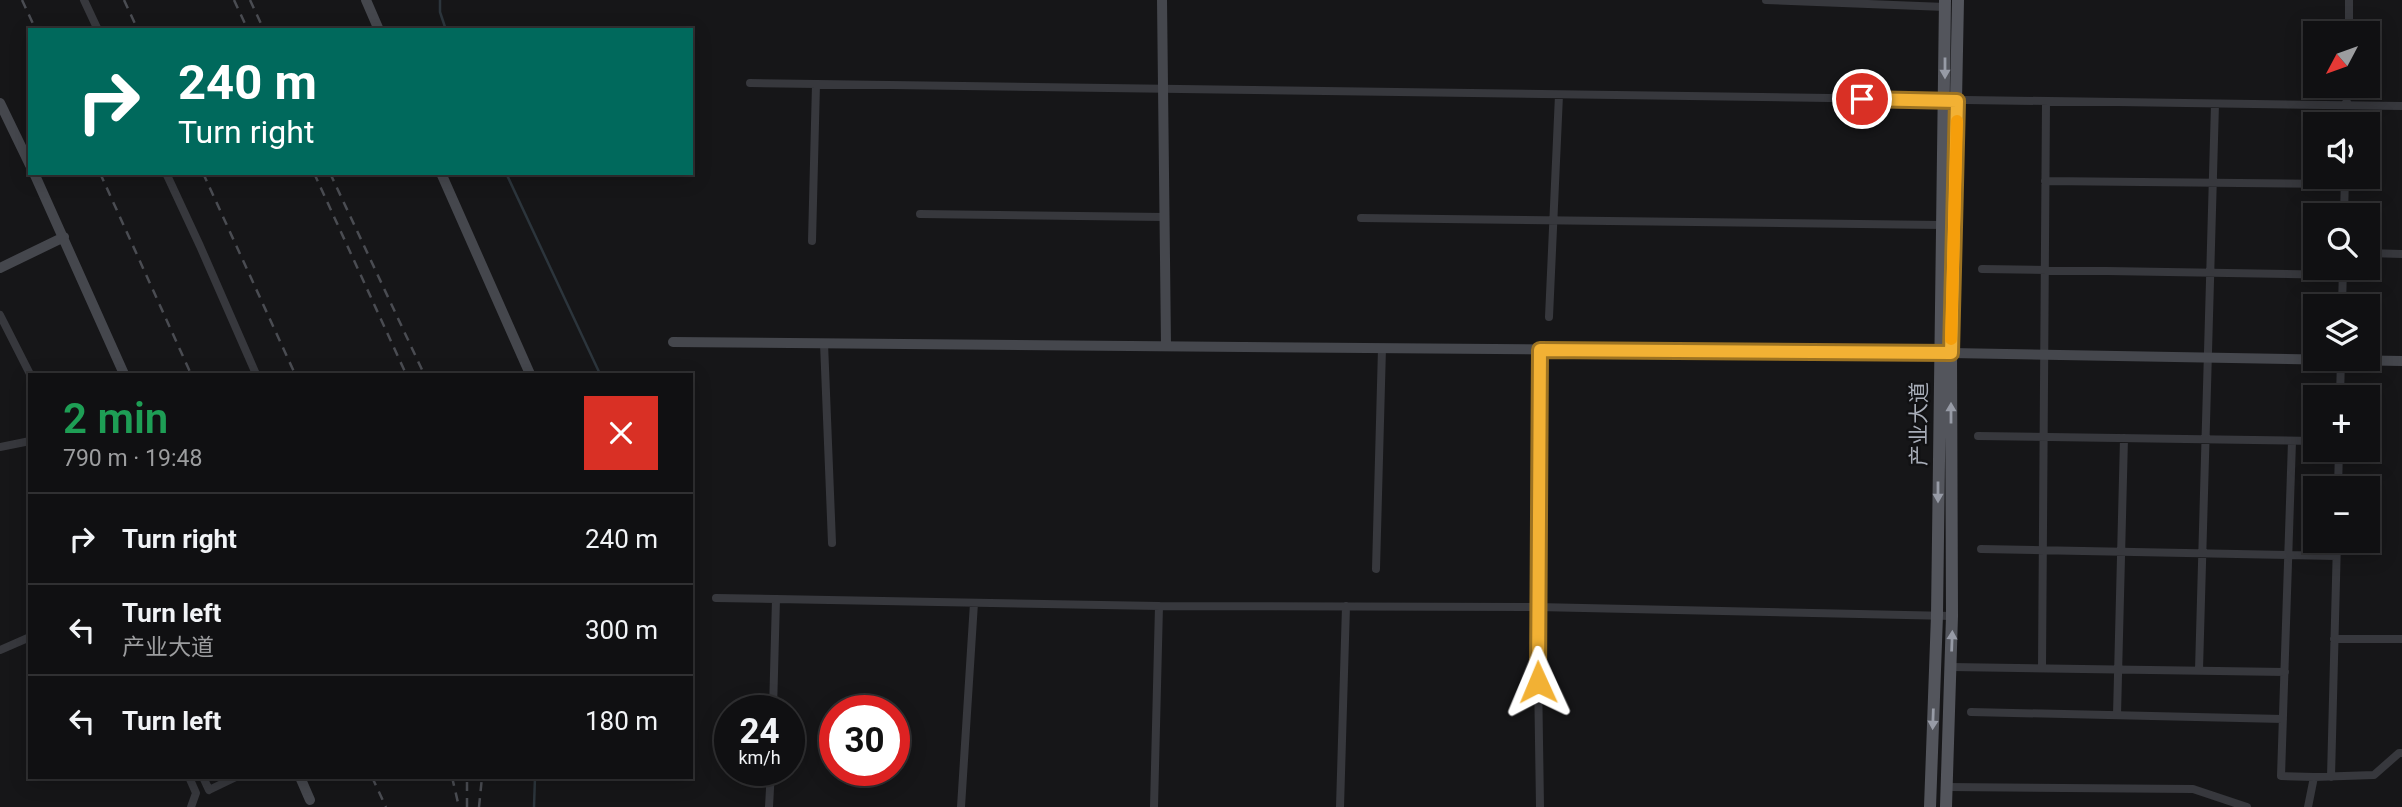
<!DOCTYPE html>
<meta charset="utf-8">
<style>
:root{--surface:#101012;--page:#19191b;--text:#f1f3f6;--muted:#9c9d9f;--line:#303032}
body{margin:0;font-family:Roboto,"Noto Sans SC",sans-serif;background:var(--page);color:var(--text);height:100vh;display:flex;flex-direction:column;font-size:26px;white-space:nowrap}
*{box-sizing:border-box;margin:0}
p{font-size:23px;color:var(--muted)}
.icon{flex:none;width:38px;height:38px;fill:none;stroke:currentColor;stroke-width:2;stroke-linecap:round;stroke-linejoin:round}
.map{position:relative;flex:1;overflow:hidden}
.panel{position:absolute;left:28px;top:373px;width:665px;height:406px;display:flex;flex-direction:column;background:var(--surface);border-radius:0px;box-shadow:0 4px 18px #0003,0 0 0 2px var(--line)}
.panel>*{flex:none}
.hud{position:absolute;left:28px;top:28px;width:665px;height:147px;border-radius:0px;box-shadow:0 4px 18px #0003,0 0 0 2px var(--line);background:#00695c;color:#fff;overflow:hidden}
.needle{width:46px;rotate:229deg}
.tools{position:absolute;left:2303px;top:21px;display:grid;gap:14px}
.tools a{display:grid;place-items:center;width:77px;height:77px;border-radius:0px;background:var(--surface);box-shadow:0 4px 18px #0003,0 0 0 2px var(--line);font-size:35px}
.speed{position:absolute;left:714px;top:695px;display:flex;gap:14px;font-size:35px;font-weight:700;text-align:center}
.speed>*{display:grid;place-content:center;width:91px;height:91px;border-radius:50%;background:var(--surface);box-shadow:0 4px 18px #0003,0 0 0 2px var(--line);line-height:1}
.speed small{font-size:18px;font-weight:400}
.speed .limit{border:10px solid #d22;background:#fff;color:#111}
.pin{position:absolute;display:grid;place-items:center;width:60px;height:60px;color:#fff;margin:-30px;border:4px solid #fff;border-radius:50%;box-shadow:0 2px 7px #0007}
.me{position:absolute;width:77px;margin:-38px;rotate:359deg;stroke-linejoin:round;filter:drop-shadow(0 0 5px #0008)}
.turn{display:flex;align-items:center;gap:24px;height:147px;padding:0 35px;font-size:32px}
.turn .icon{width:91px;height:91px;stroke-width:2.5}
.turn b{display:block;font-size:49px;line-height:60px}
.round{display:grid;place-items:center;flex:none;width:74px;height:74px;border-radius:0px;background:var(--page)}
.headline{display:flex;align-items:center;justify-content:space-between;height:119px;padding:0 35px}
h1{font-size:42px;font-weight:600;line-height:52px;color:#1e9e55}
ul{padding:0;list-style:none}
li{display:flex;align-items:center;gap:21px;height:91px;padding:0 35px;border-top:2px solid var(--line)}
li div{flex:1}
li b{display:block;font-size:26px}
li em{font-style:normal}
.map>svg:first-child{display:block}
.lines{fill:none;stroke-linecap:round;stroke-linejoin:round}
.stream{stroke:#2c353c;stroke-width:2.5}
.street{stroke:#37383d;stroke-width:8}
.secondary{stroke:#45474d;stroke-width:10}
.primary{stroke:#53555c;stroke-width:12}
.rail{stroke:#4a4c52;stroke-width:2.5;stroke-dasharray:9 7;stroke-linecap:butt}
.oneway{fill:#979ba6}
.route-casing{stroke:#9d7322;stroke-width:18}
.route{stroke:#f2b134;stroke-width:12}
.slow{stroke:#f59e0b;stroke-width:12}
.labels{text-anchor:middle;stroke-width:5;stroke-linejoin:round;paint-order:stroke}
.street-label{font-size:21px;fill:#a8adb8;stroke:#111113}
</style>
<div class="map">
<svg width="2402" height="807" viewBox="0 0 2402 807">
<rect width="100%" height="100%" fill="#161618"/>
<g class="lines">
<path class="stream" d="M440,0V12L446,30
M506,173L600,374
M534,807L535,777"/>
<path class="street" d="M84,0L98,30
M1766,0L1945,7
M2349,33V0
M750,83L2402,106
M2346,124L2347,86
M166,173L200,246L256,374
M2045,181L2345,184
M920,214L1164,217
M2344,215L2345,177
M1361,218L1942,225
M812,241L816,84
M2368,253L2402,254
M1982,269L2343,275
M2342,306L2343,268
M0,315L30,374
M1549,317L1559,95
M824,343L832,543
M1540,350L1537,607L1540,807
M2340,397L2341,359
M1978,436L2315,441
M2292,441L2281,776L2314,777
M0,447L30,441
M2338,488L2339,450
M1981,549L2336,556
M1376,569L1382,348
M716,598L1159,606L1537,607L1952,616
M2334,639H2402
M0,650L30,637
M1951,667L2285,672
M2042,668L2046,102
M2199,670L2215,104
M773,710L776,599
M1971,712L2283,719
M2117,715L2124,438
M189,777L196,793L191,807
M203,777L209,790L236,777
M2331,777L2337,541
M1947,787L2193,789L2247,807
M769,807L771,770
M961,807L974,603
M1154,807L1159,606
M1340,807L1346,606
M2308,807L2314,777L2374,775L2399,753H2402"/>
<path class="secondary" d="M366,0L379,30
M1162,0L1166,346
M0,103L30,165
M34,173L124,374
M441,173L530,374
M0,268L64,237
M673,342L1951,353L2402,361
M300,777L310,800"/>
<path class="primary" d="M1930,807L1937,615L1945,0
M1946,807L1952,616L1951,353L1958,0"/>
<path class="rail" d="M22,0L36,30
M124,0L138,30
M234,0L248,30
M250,0L264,30
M100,173L191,374
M203,173L295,374
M314,173L406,374
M330,173L424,374
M372,777L386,807
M452,777L459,807
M467,807V777
M479,807L482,777"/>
</g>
<defs><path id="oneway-solid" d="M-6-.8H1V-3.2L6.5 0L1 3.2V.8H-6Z" transform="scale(1.75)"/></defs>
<g class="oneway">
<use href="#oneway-solid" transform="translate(1945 68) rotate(90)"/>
<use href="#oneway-solid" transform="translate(1951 413) rotate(-90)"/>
<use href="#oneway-solid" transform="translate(1938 492) rotate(90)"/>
<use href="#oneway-solid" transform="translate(1952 641) rotate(-88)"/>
<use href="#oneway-solid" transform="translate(1933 719) rotate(92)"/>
</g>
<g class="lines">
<g class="route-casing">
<path id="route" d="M1538,682L1540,350L1951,353L1957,101L1862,99"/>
</g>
<use href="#route" class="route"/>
<path class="slow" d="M1951,339L1957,121"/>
</g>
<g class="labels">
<g class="street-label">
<text transform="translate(1919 424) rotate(-90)" y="7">产业大道</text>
</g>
</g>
</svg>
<div class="tools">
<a><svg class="needle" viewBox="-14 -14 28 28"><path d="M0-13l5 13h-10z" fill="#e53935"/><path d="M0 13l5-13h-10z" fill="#9c9d9f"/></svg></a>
<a><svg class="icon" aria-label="sound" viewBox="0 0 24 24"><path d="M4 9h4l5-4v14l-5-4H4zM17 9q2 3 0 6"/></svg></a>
<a><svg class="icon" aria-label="search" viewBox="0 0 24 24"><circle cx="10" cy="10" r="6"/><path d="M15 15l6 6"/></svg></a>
<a><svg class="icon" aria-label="layers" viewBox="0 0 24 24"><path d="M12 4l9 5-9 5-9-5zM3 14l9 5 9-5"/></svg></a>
<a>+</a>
<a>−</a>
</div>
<div class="speed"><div>24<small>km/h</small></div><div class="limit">30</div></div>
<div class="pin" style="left:1862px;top:99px;background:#d93025"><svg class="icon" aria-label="arrive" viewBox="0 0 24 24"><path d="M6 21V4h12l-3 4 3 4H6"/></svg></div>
<svg class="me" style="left:1538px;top:682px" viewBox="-20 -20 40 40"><path d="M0-17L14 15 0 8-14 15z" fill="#f2b134" stroke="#fff" stroke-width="4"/></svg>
<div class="hud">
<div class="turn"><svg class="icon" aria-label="right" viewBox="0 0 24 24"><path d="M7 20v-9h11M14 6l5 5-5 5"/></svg><div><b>240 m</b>Turn right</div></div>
</div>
<section class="panel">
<div class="headline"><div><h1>2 min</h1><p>790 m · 19:48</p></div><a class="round" style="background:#d93025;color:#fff"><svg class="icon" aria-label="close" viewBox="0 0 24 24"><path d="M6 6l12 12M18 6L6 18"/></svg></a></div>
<ul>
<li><svg class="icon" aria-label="right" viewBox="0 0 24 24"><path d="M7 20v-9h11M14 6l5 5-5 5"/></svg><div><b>Turn right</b></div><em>240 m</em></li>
<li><svg class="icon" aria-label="left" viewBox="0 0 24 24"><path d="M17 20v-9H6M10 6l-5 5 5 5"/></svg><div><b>Turn left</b><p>产业大道</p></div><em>300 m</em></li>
<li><svg class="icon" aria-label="left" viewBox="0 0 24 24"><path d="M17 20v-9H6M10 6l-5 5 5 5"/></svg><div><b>Turn left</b></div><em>180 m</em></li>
</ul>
</section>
</div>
